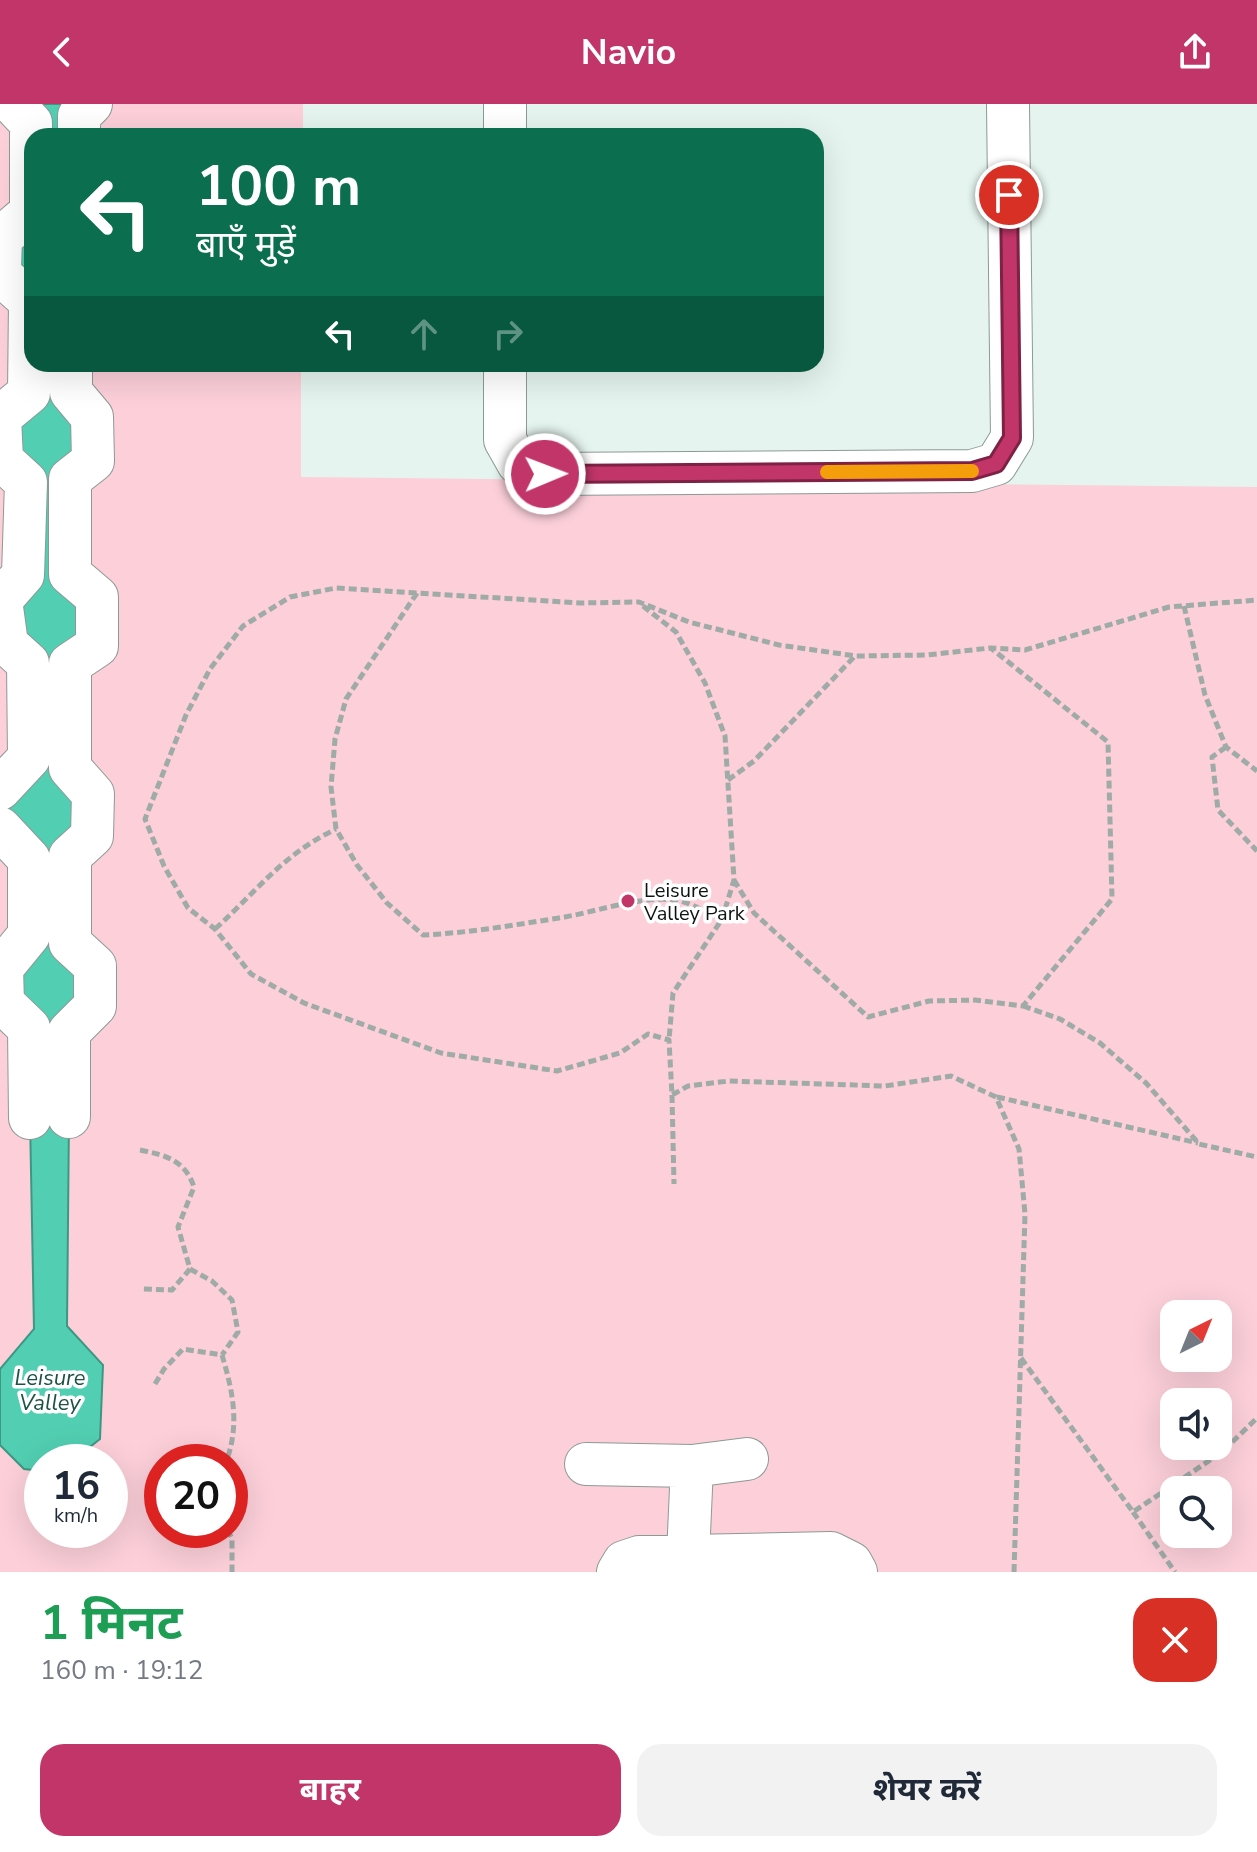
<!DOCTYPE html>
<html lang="hi">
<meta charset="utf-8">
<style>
:root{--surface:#fff;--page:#f2f2f3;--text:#1f2937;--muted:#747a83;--accent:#c13568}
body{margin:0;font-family:"Nunito Sans","Noto Sans Devanagari",sans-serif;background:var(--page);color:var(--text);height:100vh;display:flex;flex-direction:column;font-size:30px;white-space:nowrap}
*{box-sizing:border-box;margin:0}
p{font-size:26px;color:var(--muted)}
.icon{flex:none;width:44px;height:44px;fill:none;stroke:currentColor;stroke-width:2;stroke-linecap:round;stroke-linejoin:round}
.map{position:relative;height:1468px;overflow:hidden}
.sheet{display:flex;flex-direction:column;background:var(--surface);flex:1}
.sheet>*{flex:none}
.guide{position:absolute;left:24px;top:24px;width:800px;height:244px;border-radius:24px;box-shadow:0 8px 32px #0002;background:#0b6e4f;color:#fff;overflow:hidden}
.needle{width:52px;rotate:43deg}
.buttons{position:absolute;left:1160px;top:1196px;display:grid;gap:16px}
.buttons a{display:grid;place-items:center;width:72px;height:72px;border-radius:16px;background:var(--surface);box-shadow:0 8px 32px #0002;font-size:40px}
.speed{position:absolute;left:24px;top:1340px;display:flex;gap:16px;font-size:40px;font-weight:700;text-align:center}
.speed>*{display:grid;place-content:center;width:104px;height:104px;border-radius:50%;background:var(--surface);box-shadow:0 8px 32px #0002;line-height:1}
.speed small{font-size:20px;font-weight:400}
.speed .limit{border:12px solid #d22;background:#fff;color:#111}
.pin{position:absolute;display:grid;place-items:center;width:68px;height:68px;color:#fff;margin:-34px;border:4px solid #fff;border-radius:50%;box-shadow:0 2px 8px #0007}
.me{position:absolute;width:88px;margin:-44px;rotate:89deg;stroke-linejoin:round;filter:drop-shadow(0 0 6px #0008)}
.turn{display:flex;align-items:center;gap:28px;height:168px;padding:0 40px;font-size:36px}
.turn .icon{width:104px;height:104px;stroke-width:2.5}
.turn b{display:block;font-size:56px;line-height:68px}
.lanes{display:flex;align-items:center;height:76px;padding:0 40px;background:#0003;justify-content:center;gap:40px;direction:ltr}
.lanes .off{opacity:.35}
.round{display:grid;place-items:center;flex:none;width:84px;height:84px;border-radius:24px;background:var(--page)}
.head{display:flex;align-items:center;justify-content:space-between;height:136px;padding:0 40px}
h1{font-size:48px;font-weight:700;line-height:60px;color:#1e9e55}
.primary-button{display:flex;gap:16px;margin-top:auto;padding:16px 40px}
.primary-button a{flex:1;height:92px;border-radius:24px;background:var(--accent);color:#fff;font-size:32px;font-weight:700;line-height:92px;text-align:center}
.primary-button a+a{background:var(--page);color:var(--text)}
header{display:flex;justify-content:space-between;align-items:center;height:104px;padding:0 40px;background:var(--accent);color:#fff;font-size:36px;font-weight:700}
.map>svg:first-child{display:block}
.green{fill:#fccfd9;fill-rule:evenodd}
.water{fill:#52cfb2;stroke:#3e9782;stroke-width:2}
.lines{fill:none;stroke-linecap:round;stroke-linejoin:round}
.minor-casing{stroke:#8c9a96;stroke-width:44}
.path{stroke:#9faba7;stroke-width:5;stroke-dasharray:8 4;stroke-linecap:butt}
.minor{stroke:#fff;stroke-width:42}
.route-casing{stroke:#7d2244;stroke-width:20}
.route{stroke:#c13568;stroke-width:14}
.slow{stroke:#f59e0b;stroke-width:14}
.poi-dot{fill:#c13568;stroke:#fff;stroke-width:3}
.labels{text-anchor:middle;stroke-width:7;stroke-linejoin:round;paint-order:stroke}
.poi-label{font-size:20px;fill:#0e1311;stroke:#fff;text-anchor:start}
.water-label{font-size:22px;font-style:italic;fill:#1e5246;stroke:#fff}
</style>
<header><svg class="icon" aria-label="back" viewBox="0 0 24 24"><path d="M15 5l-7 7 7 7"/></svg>Navio<svg class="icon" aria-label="share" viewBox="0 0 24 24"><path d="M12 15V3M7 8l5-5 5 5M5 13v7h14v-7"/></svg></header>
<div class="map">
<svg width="1257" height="1468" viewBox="0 0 1257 1468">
<rect width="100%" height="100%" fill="#e5f4ef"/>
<path class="green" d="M0,0H303V32H32V260H301V373L1257,383V1468H0ZM1174,1210H1218V1254H1174ZM1174,1298H1218V1342H1174ZM42,1358H110V1426H42ZM162,1358H230V1426H162ZM1174,1386H1218V1430H1174Z"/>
<path class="water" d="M13,0H91L79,32H32V260L92,313L70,375L97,493L70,560L93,690L70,752L95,862L69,1013L67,1222L103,1261L100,1335L71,1358H42V1367L24,1365L0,1341V1265L34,1225L30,1014L3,899L29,831L0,724V685L29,653L7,540L23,471L2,356L29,289L1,134L31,108Z"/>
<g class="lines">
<g class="minor-casing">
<path id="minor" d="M79,32V12L91,0
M505,32V0
M0,164L1,134L31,108V19L13,0
M0,170L30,197L29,289L0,313L2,356L26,378L23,471L1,496L7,540L28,559L29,654L0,685
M505,260V336L518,359L545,370L972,367L996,360L1012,334L1008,0
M0,724L29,755V831L2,864L3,899L29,924L30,1014
M69,1013V928L95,902V862L70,839V752L92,732L93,690L70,664V560L97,542V493L70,470V375L93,357L92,313L71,288V260
M586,1360L692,1362
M688,1452L692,1362L747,1355
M618,1468L624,1458L639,1453L831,1449L851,1459L856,1468"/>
</g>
<path class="path" d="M417,489L346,595L335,635L331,683L336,725L357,761L387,799L423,831C468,829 514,821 559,814C597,808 636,792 676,796C690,798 708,810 722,815L673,889L669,936
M643,502L676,528L705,579L725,632L734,776L722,815
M1184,502L1205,591L1226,643L1257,667
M1226,643L1212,653L1218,706L1257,747
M728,676L754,657L855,552
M734,776L754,809L868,913L929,897L975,896L1023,902L1112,795L1108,638L992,545
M215,825C258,786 282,751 336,725
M1023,902L1060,915L1100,939L1146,979L1199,1040L1257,1053
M672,991L674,1080
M997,993L1198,1039
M140,1046C165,1051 185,1056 194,1083L178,1123L190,1165L172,1186L143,1185
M190,1165L212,1177L232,1196L238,1228L222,1251
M1021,1254L1133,1408L1222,1348L1257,1314
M155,1280L164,1265L183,1245L222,1251C233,1288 240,1321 226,1358
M1133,1408L1175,1468
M227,1426L232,1434V1468
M1014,1468L1025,1110L1019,1045L996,993L951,972L885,982L729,977L688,982L672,991L669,936L648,930L620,949L557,967L441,949L304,899L251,870L215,825L188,804L164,762L145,715L186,611L210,565L243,522L290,493L336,484L580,499L639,498L689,518L779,541L856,552L927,551L990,544L1025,546L1169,503L1257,496"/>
<use href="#minor" class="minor"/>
</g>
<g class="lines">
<g class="route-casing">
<path id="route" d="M545,370L972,367L996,360L1012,334L1009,91"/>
</g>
<use href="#route" class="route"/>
<path class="slow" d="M827,368L972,367"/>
</g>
<circle class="poi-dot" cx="628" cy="797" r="8"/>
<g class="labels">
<g class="poi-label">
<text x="644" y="793">Leisure<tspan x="644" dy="23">Valley Park</tspan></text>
</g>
<g class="water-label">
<text x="50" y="1281">Leisure<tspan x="50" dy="25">Valley</tspan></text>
</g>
</g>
</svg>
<div class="buttons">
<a><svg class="needle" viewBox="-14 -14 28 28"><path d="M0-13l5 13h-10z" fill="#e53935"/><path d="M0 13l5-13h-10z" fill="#747a83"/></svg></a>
<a><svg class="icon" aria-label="sound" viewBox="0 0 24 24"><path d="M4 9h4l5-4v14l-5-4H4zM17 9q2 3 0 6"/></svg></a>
<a><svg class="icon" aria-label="search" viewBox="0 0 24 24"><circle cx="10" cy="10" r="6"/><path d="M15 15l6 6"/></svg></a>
</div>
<div class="speed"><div>16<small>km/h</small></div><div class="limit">20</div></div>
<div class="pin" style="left:1009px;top:91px;background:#d93025"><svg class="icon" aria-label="arrive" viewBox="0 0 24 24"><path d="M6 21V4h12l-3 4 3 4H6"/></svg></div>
<svg class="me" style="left:545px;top:370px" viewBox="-20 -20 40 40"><circle r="17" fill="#c13568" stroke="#fff" stroke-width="3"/><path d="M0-11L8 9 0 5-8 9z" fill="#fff"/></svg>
<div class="guide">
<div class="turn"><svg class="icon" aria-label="left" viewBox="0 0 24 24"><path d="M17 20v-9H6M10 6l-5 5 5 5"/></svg><div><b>100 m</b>बाएँ मुड़ें</div></div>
<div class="lanes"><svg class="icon" aria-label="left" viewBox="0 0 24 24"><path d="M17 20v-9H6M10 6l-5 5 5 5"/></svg><svg class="icon off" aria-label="ahead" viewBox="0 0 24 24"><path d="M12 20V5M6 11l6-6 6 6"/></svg><svg class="icon off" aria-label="right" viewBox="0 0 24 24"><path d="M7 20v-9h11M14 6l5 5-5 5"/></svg></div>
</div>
</div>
<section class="sheet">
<div class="head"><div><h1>1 मिनट</h1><p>160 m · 19:12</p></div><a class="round" style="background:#d93025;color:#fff"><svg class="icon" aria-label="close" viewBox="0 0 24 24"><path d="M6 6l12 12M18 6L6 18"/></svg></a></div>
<div class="primary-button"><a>बाहर</a><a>शेयर करें</a></div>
</section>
